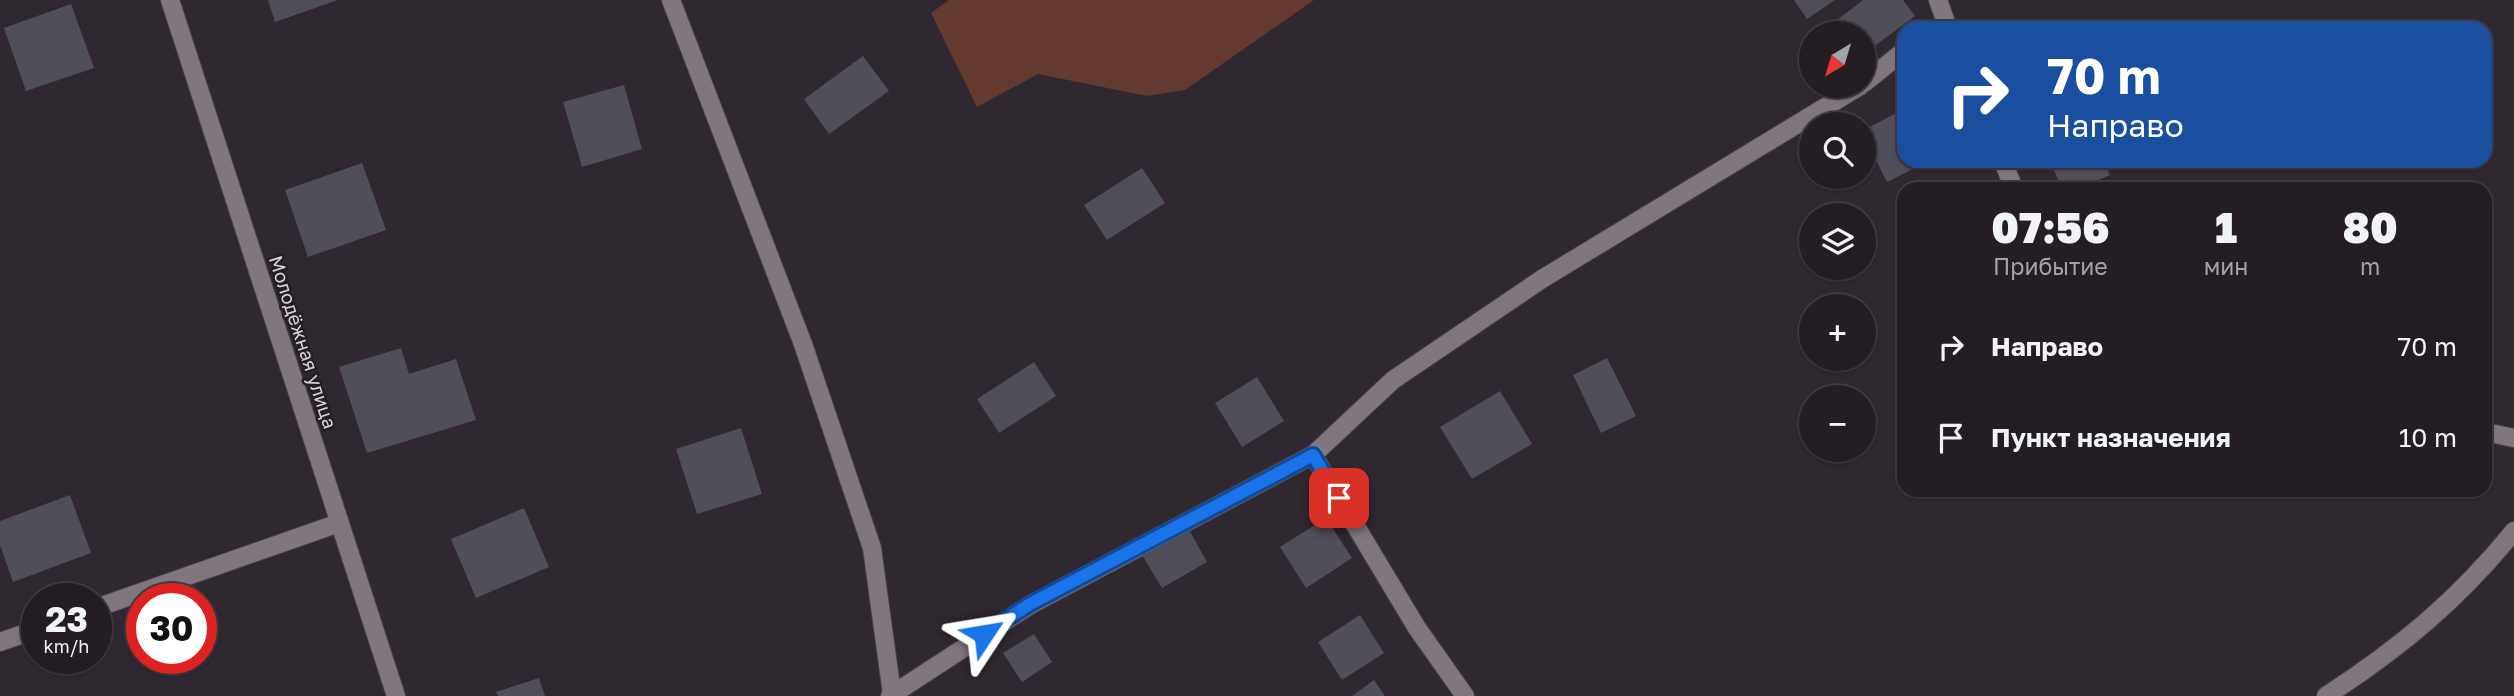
<!DOCTYPE html>
<html lang="ru">
<meta charset="utf-8">
<style>
:root{--surface:#241e24;--page:#2c272c;--text:#f1f3f6;--muted:#a3a2a6;--line:#413c41}
body{margin:0;font-family:"Golos Text",sans-serif;background:var(--page);color:var(--text);height:100vh;display:flex;flex-direction:column;font-size:26px;white-space:nowrap}
*{box-sizing:border-box;margin:0}
p{font-size:23px;color:var(--muted)}
.icon{flex:none;width:38px;height:38px;fill:none;stroke:currentColor;stroke-width:2;stroke-linecap:round;stroke-linejoin:round}
.map{position:relative;flex:1;overflow:hidden}
.panel{position:absolute;left:1897px;top:182px;width:595px;height:315px;display:flex;flex-direction:column;background:var(--surface);border-radius:21px;box-shadow:0 2px 5px #0004,0 0 0 2px var(--line)}
.panel>*{flex:none}
.top-card{position:absolute;left:1897px;top:21px;width:595px;height:147px;border-radius:21px;box-shadow:0 2px 5px #0004,0 0 0 2px var(--line);background:#1a4fa0;color:#fff;overflow:hidden}
.needle{width:46px;rotate:218deg}
.tools{position:absolute;left:1799px;top:21px;display:grid;gap:14px}
.tools a{display:grid;place-items:center;width:77px;height:77px;border-radius:50%;background:var(--surface);box-shadow:0 2px 5px #0004,0 0 0 2px var(--line);font-size:35px}
.speed{position:absolute;left:21px;top:583px;display:flex;gap:14px;font-size:35px;font-weight:700;text-align:center}
.speed>*{display:grid;place-content:center;width:91px;height:91px;border-radius:50%;background:var(--surface);box-shadow:0 2px 5px #0004,0 0 0 2px var(--line);line-height:1}
.speed small{font-size:18px;font-weight:400}
.speed .limit{border:10px solid #d22;background:#fff;color:#111}
.pin{position:absolute;display:grid;place-items:center;width:60px;height:60px;color:#fff;margin:-30px;border-radius:14px;box-shadow:0 4px 10px #0006}
.me{position:absolute;width:77px;margin:-38px;rotate:57deg;stroke-linejoin:round;filter:drop-shadow(0 0 5px #0008)}
.turn{display:flex;align-items:center;gap:24px;height:147px;padding:0 35px;font-size:32px}
.turn .icon{width:91px;height:91px;stroke-width:2.5}
.turn b{display:block;font-size:49px;line-height:60px}
.eta{display:flex;justify-content:space-evenly;align-items:center;height:119px;text-align:center}
.eta b{font-size:42px;font-weight:800;line-height:49px}
ul{padding:0;list-style:none}
li{display:flex;align-items:center;gap:21px;height:91px;padding:0 35px}
li div{flex:1}
li b{display:block;font-size:26px}
li em{font-style:normal}
.map>svg:first-child{display:block}
.green{fill:#633930}
.building{fill:#504e59}
.lines{fill:none;stroke-linecap:round;stroke-linejoin:round}
.minor-casing{stroke:#4a434a;stroke-width:20}
.minor{stroke:#807680;stroke-width:18}
.route-casing{stroke:#114b97;stroke-width:18}
.route{stroke:#1a73e8;stroke-width:12}
.labels{text-anchor:middle;stroke-width:5;stroke-linejoin:round;paint-order:stroke}
.street-label{font-size:19px;fill:#d8d3d8;stroke:#261e26}
</style>
<div class="map">
<svg width="2514" height="696" viewBox="0 0 2514 696">
<rect width="100%" height="100%" fill="#302830"/>
<path class="green" d="M949,0H1314L1185,90L1147,96L1038,74L977,107L931,13Z"/>
<path class="building" d="M268,0H338L275,22Z
M1794,0H1835L1807,19Z
M1863,0H1903L1915,16L1864,54V33H1847L1837,20Z
M71,4L94,68L26,91L4,28Z
M863,56L889,91L829,134L804,99Z
M624,85L642,149L582,167L563,102Z
M1904,109V161H1929L1887,182L1864,137V130Z
M2050,161H2103L2110,175L2078,189H2062Z
M362,163L386,230L308,257L285,190Z
M1142,168L1165,203L1107,240L1084,205Z
M401,348L409,374L456,359L476,420L367,453L339,367Z
M1607,358L1636,416L1601,433L1573,375Z
M1034,362L1056,396L999,433L977,399Z
M1257,377L1284,421L1242,447L1215,403Z
M1500,391L1532,444L1472,479L1440,427Z
M741,428L762,494L697,514L676,449Z
M70,495L91,553L13,582L0,545V521Z
M524,508L549,567L476,598L451,539Z
M1326,518L1352,558L1306,588L1280,547Z
M1188,528L1207,562L1162,588L1142,555Z
M1360,615L1384,653L1342,680L1318,642Z
M1034,634L1052,662L1022,682L1003,653Z
M539,678L545,696H498L496,692Z
M1374,680L1385,696H1352Z"/>
<g class="lines">
<g class="minor-casing">
<path id="minor" d="M170,0L396,696
M671,0L803,344L872,548L892,694
M1938,0L1948,28
M1864,83L1904,51
M2003,161L2014,189
M2485,432L2514,438
M1313,455L1417,628L1465,696
M96,608L339,523
M0,642L37,629
M890,696L1030,605L1313,455L1393,380L1542,279L1860,86
M2326,696C2400,648 2458,600 2514,531"/>
</g>
<use href="#minor" class="minor"/>
</g>
<g class="lines">
<g class="route-casing">
<path id="route" d="M984,634L1030,604L1313,455L1339,498"/>
</g>
<use href="#route" class="route"/>
</g>
<g class="labels">
<g class="street-label">
<text transform="translate(303 342) rotate(72)" y="7">Молодёжная улица</text>
</g>
</g>
</svg>
<div class="tools">
<a><svg class="needle" viewBox="-14 -14 28 28"><path d="M0-13l5 13h-10z" fill="#e53935"/><path d="M0 13l5-13h-10z" fill="#a3a2a6"/></svg></a>
<a><svg class="icon" aria-label="search" viewBox="0 0 24 24"><circle cx="10" cy="10" r="6"/><path d="M15 15l6 6"/></svg></a>
<a><svg class="icon" aria-label="layers" viewBox="0 0 24 24"><path d="M12 4l9 5-9 5-9-5zM3 14l9 5 9-5"/></svg></a>
<a>+</a>
<a>−</a>
</div>
<div class="speed"><div>23<small>km/h</small></div><div class="limit">30</div></div>
<div class="pin" style="left:1339px;top:498px;background:#d93025"><svg class="icon" aria-label="arrive" viewBox="0 0 24 24"><path d="M6 21V4h12l-3 4 3 4H6"/></svg></div>
<svg class="me" style="left:984px;top:634px" viewBox="-20 -20 40 40"><path d="M0-17L14 15 0 8-14 15z" fill="#1a73e8" stroke="#fff" stroke-width="4"/></svg>
<div class="top-card">
<div class="turn"><svg class="icon" aria-label="right" viewBox="0 0 24 24"><path d="M7 20v-9h11M14 6l5 5-5 5"/></svg><div><b>70 m</b>Направо</div></div>
</div>
<section class="panel">
<div class="eta">
<div><b>07:56</b><p>Прибытие</p></div>
<div><b>1</b><p>мин</p></div>
<div><b>80</b><p>m</p></div>
</div>
<ul>
<li><svg class="icon" aria-label="right" viewBox="0 0 24 24"><path d="M7 20v-9h11M14 6l5 5-5 5"/></svg><div><b>Направо</b></div><em>70 m</em></li>
<li><svg class="icon" aria-label="arrive" viewBox="0 0 24 24"><path d="M6 21V4h12l-3 4 3 4H6"/></svg><div><b>Пункт назначения</b></div><em>10 m</em></li>
</ul>
</section>
</div>
